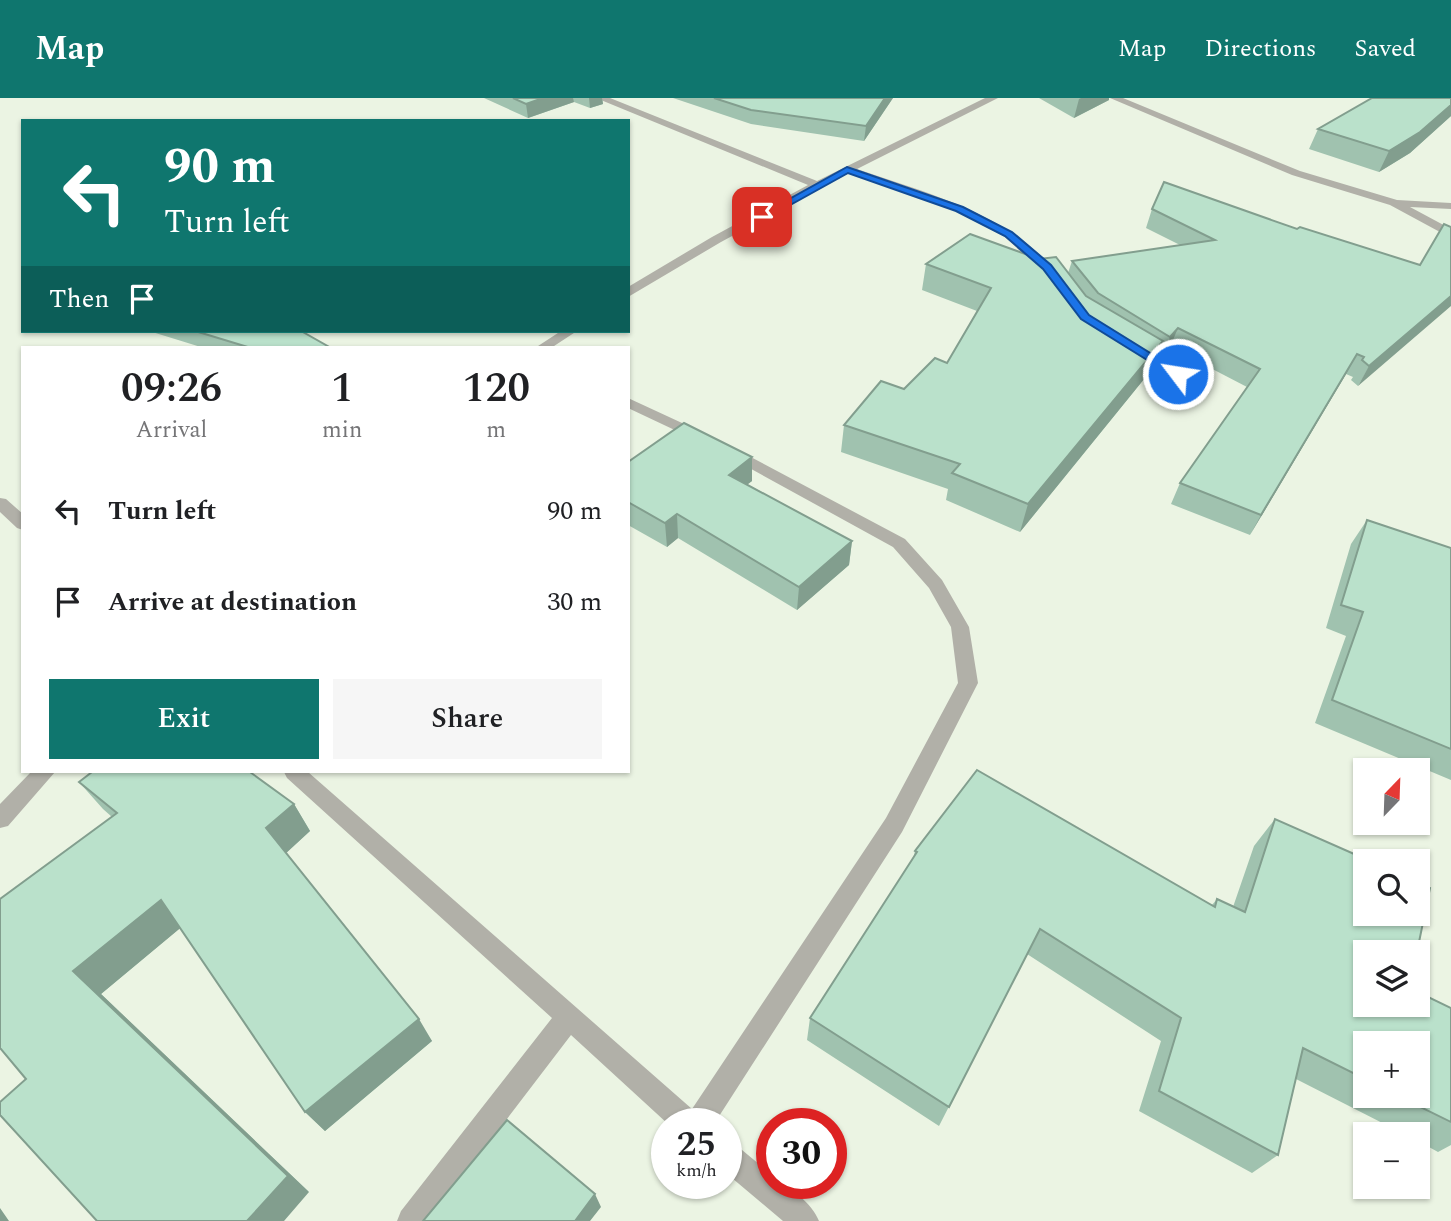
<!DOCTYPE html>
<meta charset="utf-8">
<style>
:root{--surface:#fff;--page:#f6f6f6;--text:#202124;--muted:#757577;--accent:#0f766e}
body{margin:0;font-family:Spectral,serif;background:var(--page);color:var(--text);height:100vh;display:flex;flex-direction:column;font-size:26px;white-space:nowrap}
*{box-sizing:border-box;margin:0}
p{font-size:23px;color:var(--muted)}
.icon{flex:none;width:38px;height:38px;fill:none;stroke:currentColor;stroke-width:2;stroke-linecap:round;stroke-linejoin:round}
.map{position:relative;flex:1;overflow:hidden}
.sheet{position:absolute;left:21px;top:248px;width:609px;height:427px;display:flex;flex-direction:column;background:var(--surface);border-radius:0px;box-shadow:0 2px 5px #0004}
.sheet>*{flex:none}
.guide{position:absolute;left:21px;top:21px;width:609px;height:214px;border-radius:0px;box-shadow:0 2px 5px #0004;background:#0f766e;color:#fff;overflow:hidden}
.needle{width:46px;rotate:23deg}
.buttons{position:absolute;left:1353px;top:660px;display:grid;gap:14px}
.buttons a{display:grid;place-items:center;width:77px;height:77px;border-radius:0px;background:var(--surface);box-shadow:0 2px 5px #0004;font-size:35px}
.speed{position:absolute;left:651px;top:1010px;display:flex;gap:14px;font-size:35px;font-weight:700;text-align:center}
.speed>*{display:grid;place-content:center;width:91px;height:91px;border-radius:50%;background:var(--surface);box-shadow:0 2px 5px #0004;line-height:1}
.speed small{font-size:18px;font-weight:400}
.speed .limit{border:10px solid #d22;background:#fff;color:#111}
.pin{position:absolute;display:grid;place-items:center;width:60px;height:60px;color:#fff;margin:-30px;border-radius:14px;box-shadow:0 4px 10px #0006}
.me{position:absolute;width:77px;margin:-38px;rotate:301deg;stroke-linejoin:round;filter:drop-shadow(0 0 5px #0008)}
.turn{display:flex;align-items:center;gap:24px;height:147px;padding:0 28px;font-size:32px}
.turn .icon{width:91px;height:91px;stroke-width:2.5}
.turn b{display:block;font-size:49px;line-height:60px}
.then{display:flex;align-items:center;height:66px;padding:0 28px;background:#0003;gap:14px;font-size:26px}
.eta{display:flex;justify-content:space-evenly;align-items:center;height:119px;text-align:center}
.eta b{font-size:42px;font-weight:600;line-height:49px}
.cta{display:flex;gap:14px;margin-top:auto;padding:14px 28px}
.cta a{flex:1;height:80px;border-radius:0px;background:var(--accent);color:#fff;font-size:28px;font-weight:600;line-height:80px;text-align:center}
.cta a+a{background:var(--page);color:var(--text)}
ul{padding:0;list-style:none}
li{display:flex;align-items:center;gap:21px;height:91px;padding:0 28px}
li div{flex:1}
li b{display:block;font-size:26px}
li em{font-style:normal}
header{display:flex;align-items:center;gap:42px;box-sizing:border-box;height:98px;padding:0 35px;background:var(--accent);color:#fff}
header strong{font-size:33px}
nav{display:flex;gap:38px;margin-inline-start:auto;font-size:24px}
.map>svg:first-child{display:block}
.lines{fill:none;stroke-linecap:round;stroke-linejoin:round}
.minor{fill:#b1b0a8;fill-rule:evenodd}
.wall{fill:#a0c2af;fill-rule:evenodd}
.shaded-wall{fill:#829e8e}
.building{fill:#bae1cb;stroke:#829e8e;stroke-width:2}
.route{fill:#1a73e8;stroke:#114b97;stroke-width:2}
</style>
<header>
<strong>Map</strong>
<nav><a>Map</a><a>Directions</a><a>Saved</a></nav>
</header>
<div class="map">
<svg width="1451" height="1123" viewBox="0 0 1451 1123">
<rect width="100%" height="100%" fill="#ebf4e3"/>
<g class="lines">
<path class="minor" d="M596,0H610L817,83L985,0H998L857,71C929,96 1008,115 1058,176L1052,180L1048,179L1005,139L956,113L849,75L721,144L628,199V189L712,139L808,87Z
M1110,0H1123L1300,73L1397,102L1451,105V111L1410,109L1451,131V140L1390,107L1292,77Z
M561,233H577L551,250H535Z
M1136,246L1141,247L1185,276L1178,280L1173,279L1131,253V247Z
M628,300L708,337L711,340L703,345L698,343L628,310Z
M730,348L905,441L942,482L969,529L978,585L902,734L714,1026H668L571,937L429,1123H397L401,1113L552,920L287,680L284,674H308L692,1011L886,720L958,585L951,529L929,490L893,449L724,356L722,353L724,350Z
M0,400L6,401L23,416V432L17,430L0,414Z
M31,674H55L8,728L0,730V706Z
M726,1043L736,1047L772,1077V1085C789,1085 813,1107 819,1123H783L726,1075Z"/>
</g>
<path class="wall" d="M484,0H602L603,6L590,10L574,4L528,20Z
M673,0H893L864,43L751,26Z
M1039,0H1109V2L1074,20Z
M1451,0V18L1410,55L1379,74L1309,51L1318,31Z
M1152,111L1297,131L1420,167L1451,129L1358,288L1351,282L1353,279L1346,276L1250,437L1171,406L1180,385L1247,289L1170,249L1163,259L1158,256L1153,270L1020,434L946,402L948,391L841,354L844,327L947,265L977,213L922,192L926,166L1039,161L1068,175L1072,163L1180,147L1146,130Z
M149,233H301L331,250H204Z
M628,364L752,383L747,386L852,443L849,467L797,512L678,440L667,449L628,427Z
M1367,422L1451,450V682L1315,625L1346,538L1326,530L1351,446Z
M79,684L294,706L310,733L286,755L432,943L325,1033L305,1014L180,830L101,896L309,1094L26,981L112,719L103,711Z
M1275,721L1365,906L1451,910V1047L1438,1054L1418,1043V1036H1404L1296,981L1278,1057L1252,1075L1139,1013L1161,943L1027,856L939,1028L807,942L810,920L913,761L915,753L1212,807L1217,801L1233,809L1254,748ZM1365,945L1418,998H1365Z"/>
<path class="shaded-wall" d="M543,0H573L574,4L528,20L526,6Z
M589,0H602L603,6L590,10Z
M885,0H893L864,43L866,28Z
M1081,0H1109V2L1074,20L1079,1Z
M1451,7V18L1410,55L1379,74L1389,53Z
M1451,198V208L1358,288L1369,268Z
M1178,230L1170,249L1163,259L1170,239Z
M1163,243L1153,270L1020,434L1028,406Z
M1357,256L1346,276L1250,437L1261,417Z
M752,359V383L729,401V377Z
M677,416L678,440L667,449L665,425Z
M852,443L849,467L797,512L799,489Z
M294,706L310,733L284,757L266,730Z
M161,802L184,827L101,896L309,1094L284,1123H247L73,873Z
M419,921L432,943L325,1033L305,1014Z
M595,1096L601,1109L590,1123H575Z
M0,1110L9,1123H0Z"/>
<path class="building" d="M513,0H543L526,6Z
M714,0H885L866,28L751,12Z
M1372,0H1451V7L1420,34L1389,53L1318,31Z
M1164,84L1297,131L1300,129L1420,167L1444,126L1451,129V198L1369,268L1362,262L1364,259L1357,256L1261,417L1180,385L1260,271L1178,230L1170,239L1098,195L1072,163L1215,142L1152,111Z
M970,136L1039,161L1056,159L1086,198L1163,243L1028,406L952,375L960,366L844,327L881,283L904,291L935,260L947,265L991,190L926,166Z
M195,233H301L331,250H251Z
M684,325L752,359L729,377L852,443L799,489L677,416L665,425L628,404V364Z
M1367,422L1451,450V651L1332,602L1363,514L1341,507Z
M977,672L1215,809L1217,801L1245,814L1275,721L1370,763H1365V816H1418V784L1430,790L1417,854H1365V906H1418V894L1451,910V1024L1398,998H1418V945H1365V981L1303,950L1278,1057L1159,993L1181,920L1040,831L949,1009L810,920L917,754L915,753Z
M92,674H250L294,706L266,730L419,921L305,1014L161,802L73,873L288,1078L247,1123H97L0,1017V1004L26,981L0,950V801L117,715L79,684Z
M507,1022L595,1096L575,1123H423Z"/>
<path class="route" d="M847,69L963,109L1012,134L1051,167L1089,217L1184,276L1173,278L1081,221L1043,171L1005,138L956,113L848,75L765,121L757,119Z"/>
</svg>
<div class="buttons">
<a><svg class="needle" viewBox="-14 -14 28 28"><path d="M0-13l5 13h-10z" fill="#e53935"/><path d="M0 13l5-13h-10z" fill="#757577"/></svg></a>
<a><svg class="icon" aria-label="search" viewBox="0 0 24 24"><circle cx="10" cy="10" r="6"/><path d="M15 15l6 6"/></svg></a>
<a><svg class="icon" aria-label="layers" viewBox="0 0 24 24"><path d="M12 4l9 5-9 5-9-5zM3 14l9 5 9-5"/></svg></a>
<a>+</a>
<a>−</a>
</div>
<div class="speed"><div>25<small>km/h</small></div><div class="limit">30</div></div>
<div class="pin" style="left:762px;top:119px;background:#d93025"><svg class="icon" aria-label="arrive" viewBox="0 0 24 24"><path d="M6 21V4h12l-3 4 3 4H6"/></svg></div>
<svg class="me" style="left:1178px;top:276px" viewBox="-20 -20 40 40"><circle r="17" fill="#1a73e8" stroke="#fff" stroke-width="3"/><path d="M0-11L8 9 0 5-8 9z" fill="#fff"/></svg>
<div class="guide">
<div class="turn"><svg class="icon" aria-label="left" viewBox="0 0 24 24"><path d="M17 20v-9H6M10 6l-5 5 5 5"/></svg><div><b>90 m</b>Turn left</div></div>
<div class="then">Then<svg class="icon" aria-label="arrive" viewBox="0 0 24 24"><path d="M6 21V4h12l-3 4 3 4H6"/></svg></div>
</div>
<section class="sheet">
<div class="eta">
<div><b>09:26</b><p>Arrival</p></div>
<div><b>1</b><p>min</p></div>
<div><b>120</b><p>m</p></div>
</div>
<ul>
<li><svg class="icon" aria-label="left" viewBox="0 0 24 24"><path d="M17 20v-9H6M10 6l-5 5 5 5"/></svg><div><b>Turn left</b></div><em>90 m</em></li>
<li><svg class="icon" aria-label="arrive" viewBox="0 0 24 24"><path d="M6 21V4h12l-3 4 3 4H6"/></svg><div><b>Arrive at destination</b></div><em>30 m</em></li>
</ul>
<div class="cta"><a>Exit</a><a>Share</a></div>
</section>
</div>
